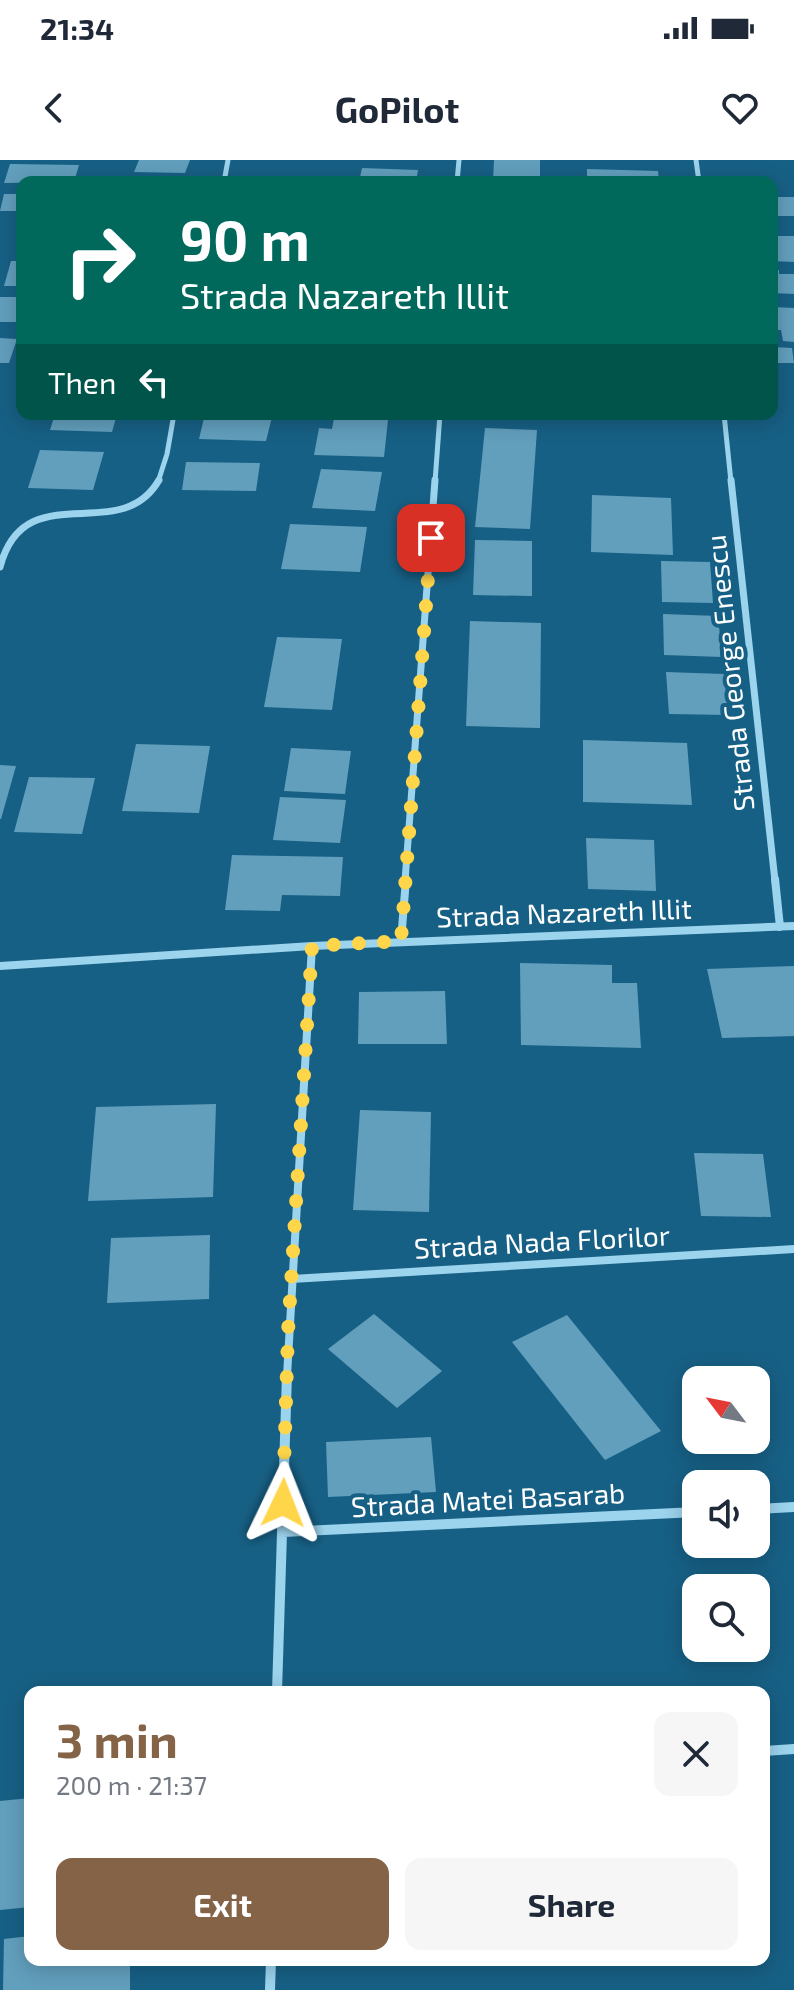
<!DOCTYPE html>
<meta charset="utf-8">
<style>
:root{--surface:#fff;--page:#f6f6f7;--text:#1f2937;--muted:#747a83;--accent:#846346}
body{margin:0;font-family:"Exo 2",sans-serif;background:var(--page);color:var(--text);height:100vh;display:flex;flex-direction:column;font-size:30px;white-space:nowrap}
*{box-sizing:border-box;margin:0}
p{font-size:26px;color:var(--muted)}
.icon{flex:none;width:44px;height:44px;fill:none;stroke:currentColor;stroke-width:2;stroke-linecap:round;stroke-linejoin:round}
.map{position:relative;flex:1;overflow:hidden}
.details{position:absolute;left:24px;top:1526px;width:746px;height:280px;display:flex;flex-direction:column;background:var(--surface);border-radius:16px;box-shadow:0 4px 20px #0003}
.details>*{flex:none}
.banner{position:absolute;left:16px;top:16px;width:762px;height:244px;border-radius:16px;box-shadow:0 4px 20px #0003;background:#00695c;color:#fff;overflow:hidden}
.needle{width:52px;rotate:302deg}
.fabs{position:absolute;left:682px;top:1206px;display:grid;gap:16px}
.fabs a{display:grid;place-items:center;width:88px;height:88px;border-radius:16px;background:var(--surface);box-shadow:0 4px 20px #0003;font-size:40px}
.pin{position:absolute;display:grid;place-items:center;width:68px;height:68px;color:#fff;margin:-34px;border-radius:16px;box-shadow:0 4px 12px #0006}
.me{position:absolute;width:88px;margin:-44px;rotate:2deg;stroke-linejoin:round;filter:drop-shadow(0 0 6px #0008)}
.turn{display:flex;align-items:center;gap:28px;height:168px;padding:0 32px;font-size:36px}
.turn .icon{width:104px;height:104px;stroke-width:2.5}
.turn b{display:block;font-size:56px;line-height:68px}
.then{display:flex;align-items:center;height:76px;padding:0 32px;background:#0003;gap:16px;font-size:30px}
.round{display:grid;place-items:center;flex:none;width:84px;height:84px;border-radius:16px;background:var(--page)}
.overview{display:flex;align-items:center;justify-content:space-between;height:136px;padding:0 32px}
h1{font-size:48px;font-weight:700;line-height:60px;color:var(--accent)}
.cta{display:flex;gap:16px;margin-top:auto;padding:16px 32px}
.cta a{flex:1;height:92px;border-radius:16px;background:var(--accent);color:#fff;font-size:32px;font-weight:700;line-height:92px;text-align:center}
.cta a+a{background:var(--page);color:var(--text)}
.status{display:flex;justify-content:space-between;align-items:center;height:56px;padding:0 40px;background:var(--surface);direction:ltr}
.status svg{height:22px;fill:currentColor}
header{display:flex;justify-content:space-between;align-items:center;height:104px;padding:0 32px;background:var(--surface);font-size:36px;font-weight:700}
.map>svg:first-child{display:block}
.building{fill:#629fbd}
.lines{fill:none;stroke-linecap:round;stroke-linejoin:round}
.street-far3{stroke:#9cd3ed;stroke-width:5}
.street-far2{stroke:#9cd3ed;stroke-width:7}
.street-far1{stroke:#9cd3ed;stroke-width:8}
.street{stroke:#9cd3ed;stroke-width:10}
.route{stroke:#ffd54a;stroke-width:14;stroke-dasharray:0 25.2}
.labels{text-anchor:middle;stroke-width:8;stroke-linejoin:round;paint-order:stroke}
.street-label{font-size:28px;fill:#fff;stroke:#176085}
</style>
<div class="status"><b>21:34</b><svg viewBox="0 0 49 12"><path d="M0 12V9h3v3zM5 12V6h3v6zM10 12V3h3v9zM15 12V0h3v12zM26 1h20v11H26zM47 4h2v5h-2z"/></svg></div>
<header><svg class="icon" aria-label="back" viewBox="0 0 24 24"><path d="M15 5l-7 7 7 7"/></svg>GoPilot<svg class="icon" aria-label="heart" viewBox="0 0 24 24"><path d="M12 20l-8-8c-3-5 5-10 8-4 3-6 11-1 8 4z"/></svg></header>
<div class="map">
<svg width="794" height="1830" viewBox="0 0 794 1830">
<rect width="100%" height="100%" fill="#176085"/>
<path class="building" d="M139,0H190L185,13L134,12Z
M494,0H540V22H493Z
M10,4L79,5L74,22L4,23Z
M362,8L418,10L416,22H359Z
M587,9L658,11L659,22H587Z
M4,34H22V51H0Z
M772,37H794V56H772Z
M772,76H794V102L772,101Z
M11,101H22V126H4Z
M772,110H779V114H794V134L772,133Z
M0,137H22V162H0Z
M772,147L794,148V182L783,181L781,170H772Z
M0,178L17,179L9,203H0Z
M772,187L792,188L794,203H772Z
M55,254H117L112,272L50,270Z
M205,254L272,257L266,281L199,279Z
M334,258L388,260L384,297L314,295L319,268L332,269Z
M485,268L537,270L530,369L475,367Z
M40,290L104,292L93,330L28,328Z
M186,302L260,303L256,331L182,330Z
M321,309L382,312L375,351L312,348Z
M592,335L671,338L673,395L591,392Z
M290,364L367,367L360,412L281,409Z
M475,380L532,381V436L473,435Z
M661,401L710,402L713,443L662,442Z
M663,454L718,456L722,497L664,495Z
M470,461L541,463L540,568L466,566Z
M277,477L342,479L332,550L264,547Z
M666,512L724,514L728,555L669,554Z
M583,580L687,583L692,645L583,642Z
M136,584L210,586L199,653L122,651Z
M291,588L351,591L345,634L284,631Z
M0,605L16,606L1,659H0Z
M29,617L95,618L82,674L14,672Z
M280,637L346,640L340,683L273,680Z
M586,678L654,680L656,731L588,729Z
M232,695L343,697L340,736L282,735L280,751L225,750Z
M520,803L612,805V823H637L641,888L521,885Z
M794,806V876L722,878L707,809Z
M445,831L447,884H358L359,832Z
M216,944L213,1037L88,1041L96,947Z
M360,950L431,952L429,1052L353,1050Z
M694,993L763,994L771,1057L701,1056Z
M210,1075L209,1139L107,1143L111,1078Z
M374,1154L442,1211L397,1248L328,1189Z
M567,1155L661,1271L605,1300L512,1182Z
M431,1277L436,1332L328,1337L326,1282Z
M30,1638V1747L0,1750V1641Z
M30,1776V1800H130V1830H3L4,1779Z"/>
<g class="lines">
<path class="street-far3" d="M696,0L699,22
M224,22L228,0
M457,22L459,0
M724,254L731,322
M158,322L167,294L174,254
M435,322L440,254"/>
<path class="street-far2" d="M731,320L775,721
M0,407C25,313 120,388 159,320
M405,721L435,320"/>
<path class="street-far1" d="M775,719L780,767
M401,781L406,719
M0,806L312,786L794,766
M292,1119L794,1089
M287,1216L312,786"/>
<path class="street" d="M756,1349L794,1347
M283,1372L696,1352
M277,1532L287,1214
M764,1591L794,1589
M270,1830L271,1800"/>
</g>
<g class="lines">
<path class="route" d="M283,1343L288,1172L312,786L401,781L431,378"/>
</g>
<g class="labels">
<g class="street-label">
<text transform="translate(730 513) rotate(-96)" y="10">Strada George Enescu</text>
<text transform="translate(564 753) rotate(-2)" y="10">Strada Nazareth Illit</text>
<text transform="translate(542 1082) rotate(-3)" y="10">Strada Nada Florilor</text>
<text transform="translate(488 1340) rotate(-3)" y="10">Strada Matei Basarab</text>
</g>
</g>
</svg>
<div class="fabs">
<a><svg class="needle" viewBox="-14 -14 28 28"><path d="M0-13l5 13h-10z" fill="#e53935"/><path d="M0 13l5-13h-10z" fill="#747a83"/></svg></a>
<a><svg class="icon" aria-label="sound" viewBox="0 0 24 24"><path d="M4 9h4l5-4v14l-5-4H4zM17 9q2 3 0 6"/></svg></a>
<a><svg class="icon" aria-label="search" viewBox="0 0 24 24"><circle cx="10" cy="10" r="6"/><path d="M15 15l6 6"/></svg></a>
</div>
<div class="pin" style="left:431px;top:378px;background:#d93025"><svg class="icon" aria-label="arrive" viewBox="0 0 24 24"><path d="M6 21V4h12l-3 4 3 4H6"/></svg></div>
<svg class="me" style="left:283px;top:1343px" viewBox="-20 -20 40 40"><path d="M0-17L14 15 0 8-14 15z" fill="#ffd54a" stroke="#fff" stroke-width="4"/></svg>
<div class="banner">
<div class="turn"><svg class="icon" aria-label="right" viewBox="0 0 24 24"><path d="M7 20v-9h11M14 6l5 5-5 5"/></svg><div><b>90 m</b>Strada Nazareth Illit</div></div>
<div class="then">Then<svg class="icon" aria-label="left" viewBox="0 0 24 24"><path d="M17 20v-9H6M10 6l-5 5 5 5"/></svg></div>
</div>
<section class="details">
<div class="overview"><div><h1>3 min</h1><p>200 m · 21:37</p></div><a class="round"><svg class="icon" aria-label="close" viewBox="0 0 24 24"><path d="M6 6l12 12M18 6L6 18"/></svg></a></div>
<div class="cta"><a>Exit</a><a>Share</a></div>
</section>
</div>
